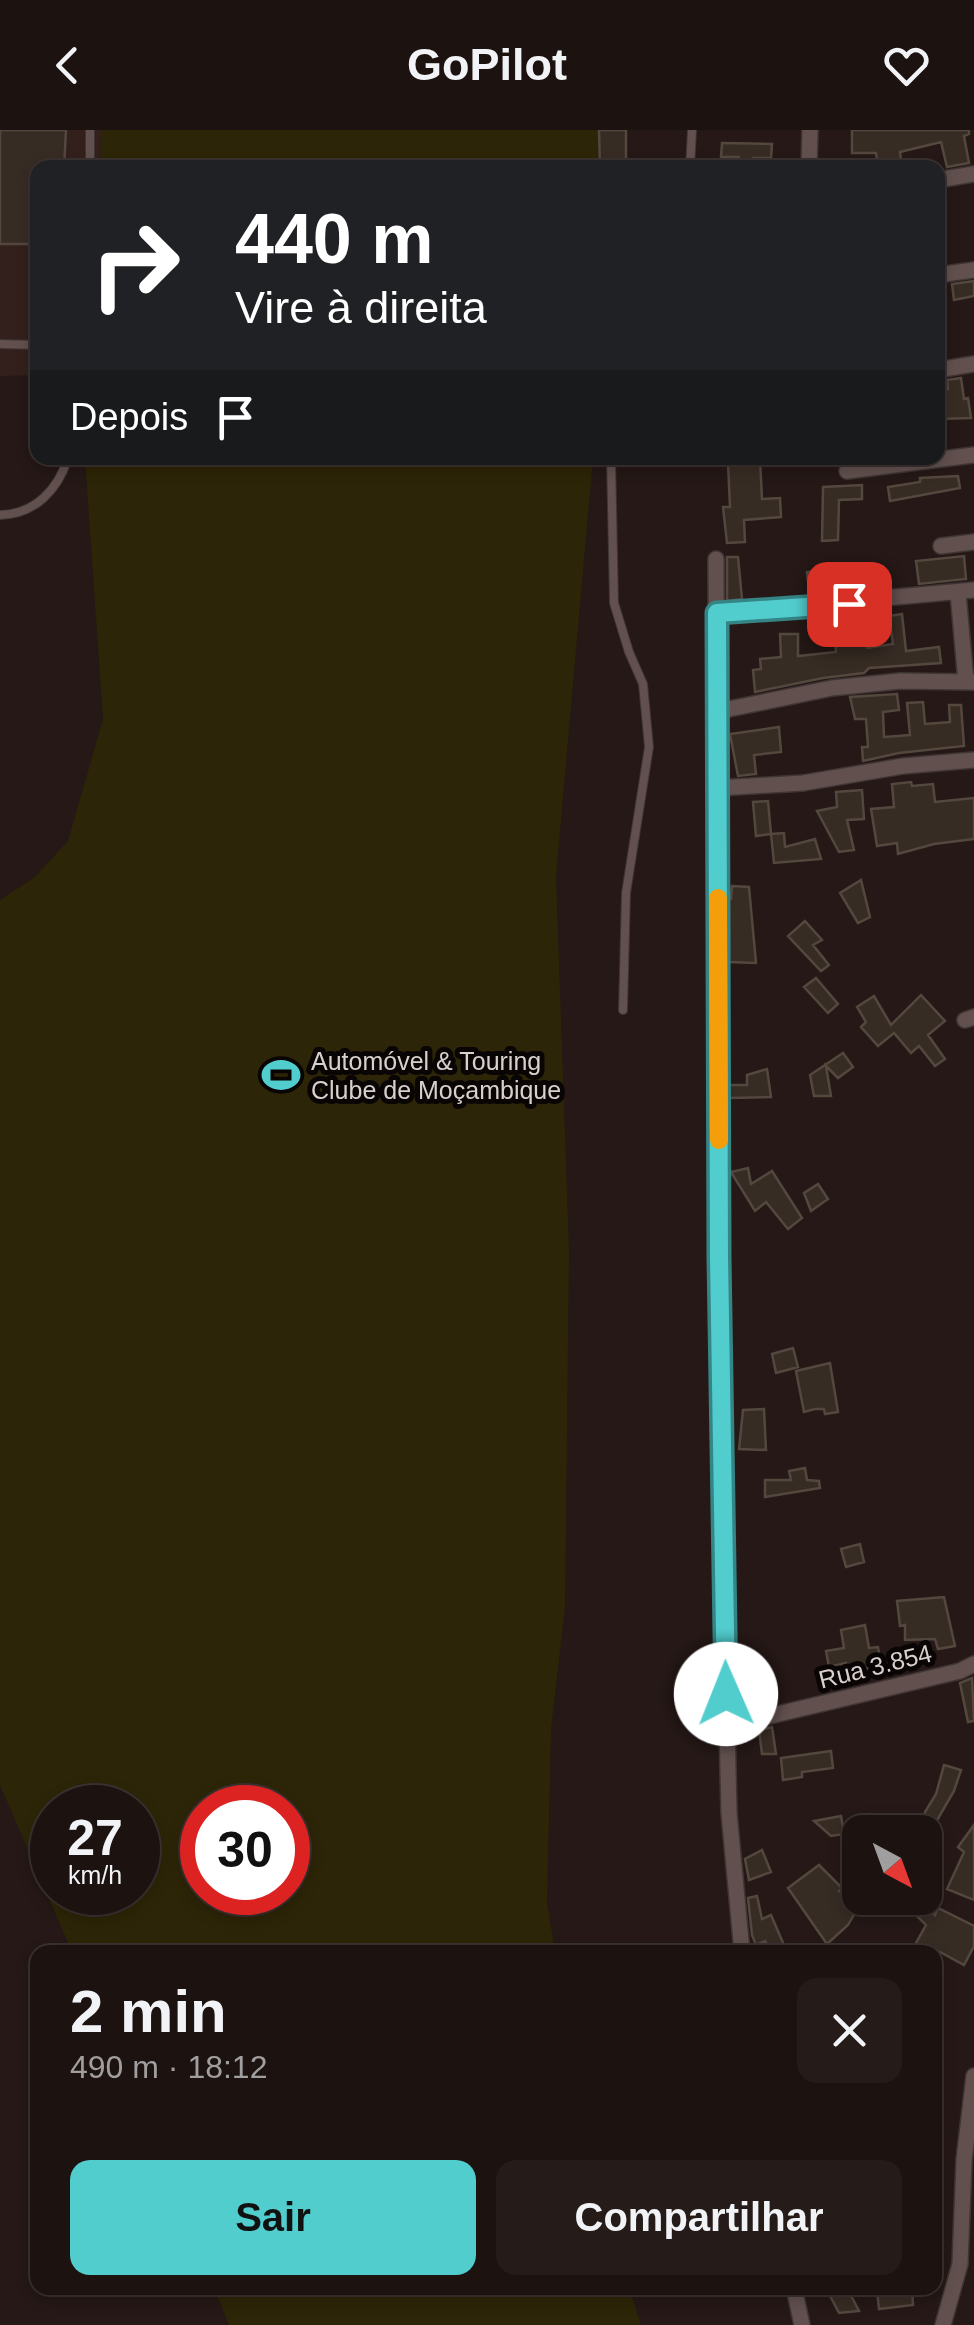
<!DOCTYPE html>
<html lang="pt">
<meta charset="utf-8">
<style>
:root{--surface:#1c1210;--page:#251b19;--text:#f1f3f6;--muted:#a09e9f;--line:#3a3230;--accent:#52cdce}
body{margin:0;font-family:Helvetica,sans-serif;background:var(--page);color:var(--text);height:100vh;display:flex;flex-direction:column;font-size:38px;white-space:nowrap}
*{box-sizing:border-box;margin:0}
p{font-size:32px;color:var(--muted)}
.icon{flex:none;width:55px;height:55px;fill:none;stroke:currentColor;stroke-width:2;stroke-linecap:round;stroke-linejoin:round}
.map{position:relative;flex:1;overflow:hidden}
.sheet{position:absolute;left:30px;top:1815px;width:912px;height:350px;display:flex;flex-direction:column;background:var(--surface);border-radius:20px;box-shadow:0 5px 15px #0003,0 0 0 2px var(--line)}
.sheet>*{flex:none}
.banner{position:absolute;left:30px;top:30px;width:915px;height:305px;border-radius:20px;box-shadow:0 5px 15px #0003,0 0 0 2px var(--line);background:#202124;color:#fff;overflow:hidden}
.needle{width:65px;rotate:139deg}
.controls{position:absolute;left:842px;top:1685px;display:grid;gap:20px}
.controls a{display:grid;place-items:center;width:100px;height:100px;border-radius:20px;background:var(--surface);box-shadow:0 5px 15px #0003,0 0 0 2px var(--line);font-size:50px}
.speed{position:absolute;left:30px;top:1655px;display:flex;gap:20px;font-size:50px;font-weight:700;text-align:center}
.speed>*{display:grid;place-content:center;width:130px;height:130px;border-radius:50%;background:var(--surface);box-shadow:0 5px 15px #0003,0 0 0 2px var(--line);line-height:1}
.speed small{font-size:25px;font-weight:400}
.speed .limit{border:15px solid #d22;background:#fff;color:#111}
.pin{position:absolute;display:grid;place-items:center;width:85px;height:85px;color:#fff;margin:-42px;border-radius:20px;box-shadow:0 5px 15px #0006}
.me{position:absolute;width:110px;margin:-55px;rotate:359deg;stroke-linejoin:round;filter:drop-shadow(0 0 8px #0008)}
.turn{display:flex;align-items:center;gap:35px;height:210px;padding:0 40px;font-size:45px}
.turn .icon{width:130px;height:130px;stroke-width:2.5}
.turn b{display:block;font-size:70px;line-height:85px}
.then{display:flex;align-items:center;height:95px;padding:0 40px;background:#0003;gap:20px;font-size:38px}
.round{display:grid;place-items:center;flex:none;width:105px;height:105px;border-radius:20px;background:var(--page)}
.head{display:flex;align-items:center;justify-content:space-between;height:170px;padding:0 40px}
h1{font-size:60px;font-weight:800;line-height:75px}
.button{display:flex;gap:20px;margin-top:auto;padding:20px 40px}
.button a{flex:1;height:115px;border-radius:20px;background:var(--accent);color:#111;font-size:40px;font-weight:800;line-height:115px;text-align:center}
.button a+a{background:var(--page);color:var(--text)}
header{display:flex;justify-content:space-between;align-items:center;height:130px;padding:0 40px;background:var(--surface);font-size:45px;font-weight:800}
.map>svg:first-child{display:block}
.built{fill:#33201d}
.green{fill:#2d2507;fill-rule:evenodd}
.building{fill:#372c24;stroke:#53473e;stroke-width:2.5}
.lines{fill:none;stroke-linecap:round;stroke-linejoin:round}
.lane-casing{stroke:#3f3534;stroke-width:10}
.street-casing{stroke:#3f3534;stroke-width:18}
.lane{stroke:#61504e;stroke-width:8}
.street{stroke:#61504e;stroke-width:15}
.route-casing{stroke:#358586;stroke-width:25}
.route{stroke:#52cdce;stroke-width:18}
.slow{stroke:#f59e0b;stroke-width:18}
.labels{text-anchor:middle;stroke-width:10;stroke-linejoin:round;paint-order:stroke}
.poi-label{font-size:25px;fill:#d9d0ce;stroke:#0a0505;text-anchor:start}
.street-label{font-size:25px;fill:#d9d0ce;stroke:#0a0505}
</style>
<header><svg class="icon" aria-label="back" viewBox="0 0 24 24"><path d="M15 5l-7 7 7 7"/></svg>GoPilot<svg class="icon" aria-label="heart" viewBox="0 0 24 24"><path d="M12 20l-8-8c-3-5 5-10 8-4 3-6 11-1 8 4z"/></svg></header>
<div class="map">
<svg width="974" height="2195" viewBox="0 0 974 2195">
<rect width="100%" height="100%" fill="#251816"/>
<path class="built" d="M0,0H101L100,37L38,38L37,245L0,246Z"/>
<path class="green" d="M101,0H598V37H100Z
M85,328H593L556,746L569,1120L565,1477L551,1599L547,1773L555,1822H72L0,1655V770L35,747L68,711L103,589ZM52,1678H138V1762H52ZM202,1678H288V1762H202Z
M214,2158H629L641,2195H229Z"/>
<path class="building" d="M0,0H66L64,38H38V114H0Z
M599,0H626V38H600Z
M852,0H969V4L964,6L969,33L947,37L941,12L900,22L902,38H878L876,23H852Z
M722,13L772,14L771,28H753L754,38H740L739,27H721Z
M974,151V166L954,170L952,154Z
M961,248L964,269L968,268L971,288L938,289V259H948L947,250Z
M760,329L762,369L780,368L781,387L744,390L745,412L727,413L723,377H730L728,333Z
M958,346L960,358L890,371L888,357L920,352V348Z
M862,355V369L839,370L838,410L822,411L823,357Z
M964,426L966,449L919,454L916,431Z
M727,427H738L742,469L727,471Z
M853,437L854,444L861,443L862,459L846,460L845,456L809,460L807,442Z
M902,484L906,521L939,517L941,533L869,538L864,543L823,548L755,562L753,540L761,539L760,529L781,527L780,504H798V526L836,522L834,500L846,499L845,492L865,491L867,518L893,514L889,486Z
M897,564L899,580L883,582L884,607L910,605L907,573L923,572L925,594L950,592L949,575H961L964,616L899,623L863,631L862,617H868L866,589H855L850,567Z
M779,597L781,622L754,625L756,644L738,646L730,604Z
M911,652L912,656L933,654L935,672L974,668V709L934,714L898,724L897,713L877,716L871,679L894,677L892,654Z
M862,660L864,689L847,690L854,720L839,722L817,681L837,677L836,662Z
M768,671L771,704L756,706L753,672Z
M784,703L785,717L815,709L821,729L774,733L771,704Z
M861,750L870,787L858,793L840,763Z
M732,756L749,757L756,833L729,832V770L731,769Z
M805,791L822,810L813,815L829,835L821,841L788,806Z
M816,848L838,874L828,883L804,857Z
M921,865L945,891L928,905L945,929L935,936L919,916L911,923L894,903L878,916L861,897L866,892L857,877L874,866L891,895Z
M843,923L853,937L838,948L826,936L831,966H814L810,945Z
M767,939L771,967L729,968V955H747V945Z
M748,1038L751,1054L772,1041L802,1088L788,1099L766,1072L755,1081L731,1042Z
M818,1054L828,1069L811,1081L804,1063Z
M793,1218L798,1237L776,1243L772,1224Z
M830,1233L838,1282L825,1284L824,1279H815L804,1282L796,1241Z
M764,1279L766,1320L739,1319L743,1280Z
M805,1338L807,1350L819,1351L820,1358L765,1367V1350H791L789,1341Z
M860,1414L864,1432L846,1437L841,1419Z
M944,1467L955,1516L938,1519L935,1509L905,1510V1495L900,1496L897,1471Z
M865,1495L869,1518L878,1517L881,1536L850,1542L846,1533L829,1537L826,1521L844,1518L841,1500Z
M972,1548L974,1591L968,1592L960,1553Z
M772,1597L776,1624H762L759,1600Z
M831,1621L833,1638L802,1642V1647L783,1650L781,1628Z
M944,1635L961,1640L954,1661L925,1711V1682L936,1664Z
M871,1684L882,1691L873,1702H860V1729L844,1709Z
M841,1686L844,1704L831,1706L814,1691Z
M974,1695V1770L947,1759L964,1722L958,1717Z
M762,1720L771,1742L749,1750L745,1729Z
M819,1735L842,1758L839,1761L860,1774L848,1795L827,1814L788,1758Z
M757,1766L762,1789L771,1785L787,1822H772L765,1811L756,1815L752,1805L748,1768Z
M899,1768H917L935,1785L938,1778L974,1796V1816L964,1835L940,1822H911L926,1795Z
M826,2158H847L859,2181L839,2183Z
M912,2158L913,2175L879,2179L877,2160Z"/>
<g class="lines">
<g class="lane-casing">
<path id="lane" d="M90,38V0
M690,38L692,0
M0,214L38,215
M611,328L614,473L629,522L643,554L649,617L626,763L623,880
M0,385C36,384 58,359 68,328"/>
</g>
<g class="street-casing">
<path id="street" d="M809,38L810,0
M938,50L974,44
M938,145L974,140
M938,240L974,234
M847,341L974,325
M941,416L974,412
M716,429L719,1162L727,1596L729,1683L742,1822
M958,463L966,552
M717,483L974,460
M719,581L832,558L900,551L974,552
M718,658L803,653L903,636L974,630
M965,890L974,887
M727,1596L960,1541L974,1534
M794,2158L802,2195
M943,2195L960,2134L964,2030L974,1946"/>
</g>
<use href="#lane" class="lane"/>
<use href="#street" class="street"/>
</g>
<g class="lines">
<g class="route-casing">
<path id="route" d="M726,1564L719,1127L717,483L849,474"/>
</g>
<use href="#route" class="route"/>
<path class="slow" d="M718,768L719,1010"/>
</g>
<defs>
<g id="stadium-bare" transform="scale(3)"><path d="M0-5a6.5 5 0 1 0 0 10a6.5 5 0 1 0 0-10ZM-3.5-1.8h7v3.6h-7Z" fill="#52cdce" stroke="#0a0505" stroke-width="2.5" paint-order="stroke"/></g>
</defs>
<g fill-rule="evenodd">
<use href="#stadium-bare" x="281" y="945"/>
</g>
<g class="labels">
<g class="poi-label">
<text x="311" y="940">Automóvel &amp; Touring<tspan x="311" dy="29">Clube de Moçambique</tspan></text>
</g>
<g class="street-label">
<text transform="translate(875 1536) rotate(-14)" y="9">Rua 3.854</text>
</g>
</g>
</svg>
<div class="controls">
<a><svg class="needle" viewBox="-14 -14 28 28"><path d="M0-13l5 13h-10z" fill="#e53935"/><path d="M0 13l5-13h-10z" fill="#a09e9f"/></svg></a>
</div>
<div class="speed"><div>27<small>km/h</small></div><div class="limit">30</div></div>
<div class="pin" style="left:849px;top:474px;background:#d93025"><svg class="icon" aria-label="arrive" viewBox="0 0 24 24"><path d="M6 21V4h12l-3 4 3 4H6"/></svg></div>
<svg class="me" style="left:726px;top:1564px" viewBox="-20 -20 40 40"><circle r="19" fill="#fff"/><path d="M0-13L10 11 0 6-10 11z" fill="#52cdce"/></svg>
<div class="banner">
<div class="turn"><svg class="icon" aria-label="right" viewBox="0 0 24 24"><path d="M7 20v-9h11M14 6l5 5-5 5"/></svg><div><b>440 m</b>Vire à direita</div></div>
<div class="then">Depois<svg class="icon" aria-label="arrive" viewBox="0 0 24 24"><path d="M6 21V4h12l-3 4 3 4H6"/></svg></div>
</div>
<section class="sheet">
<div class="head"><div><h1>2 min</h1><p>490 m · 18:12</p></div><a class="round"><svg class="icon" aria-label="close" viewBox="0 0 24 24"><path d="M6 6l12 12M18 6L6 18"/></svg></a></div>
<div class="button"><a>Sair</a><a>Compartilhar</a></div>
</section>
</div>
